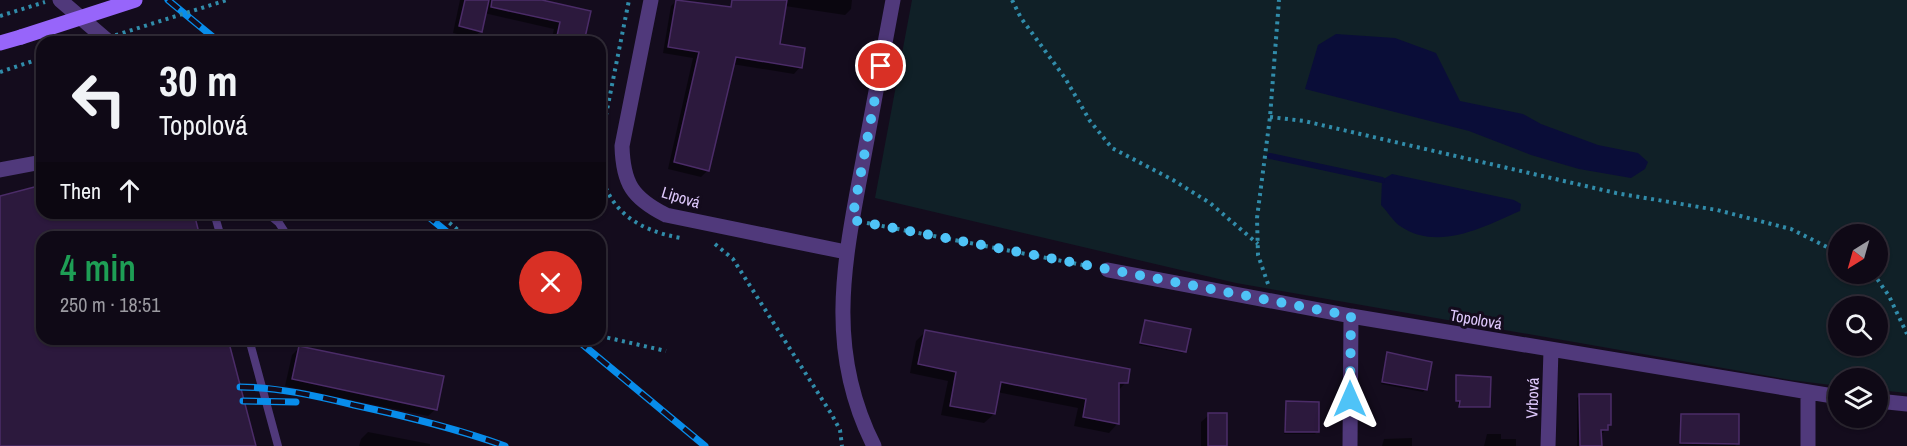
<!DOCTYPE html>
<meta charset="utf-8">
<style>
:root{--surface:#0f0916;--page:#1d1723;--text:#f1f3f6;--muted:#9b9aa1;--line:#2f2a35}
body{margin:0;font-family:"Archivo Narrow",sans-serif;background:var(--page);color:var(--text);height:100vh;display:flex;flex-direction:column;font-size:22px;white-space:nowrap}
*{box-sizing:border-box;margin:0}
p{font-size:20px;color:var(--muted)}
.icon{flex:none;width:33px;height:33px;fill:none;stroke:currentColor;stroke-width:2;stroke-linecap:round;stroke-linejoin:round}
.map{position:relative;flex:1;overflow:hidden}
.details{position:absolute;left:36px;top:231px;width:570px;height:114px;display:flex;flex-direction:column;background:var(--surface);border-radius:18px;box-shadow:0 2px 4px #0004,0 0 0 2px var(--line)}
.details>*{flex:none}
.hud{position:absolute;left:36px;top:36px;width:570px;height:183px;border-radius:18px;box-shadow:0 2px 4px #0004,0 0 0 2px var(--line);background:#0f0916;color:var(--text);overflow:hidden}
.needle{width:39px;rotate:217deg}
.buttons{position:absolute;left:1828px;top:224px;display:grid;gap:12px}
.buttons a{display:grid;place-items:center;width:60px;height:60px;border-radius:50%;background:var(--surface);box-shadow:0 2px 4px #0004,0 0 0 2px var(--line);font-size:30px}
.pin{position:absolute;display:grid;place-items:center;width:51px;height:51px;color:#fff;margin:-26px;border:3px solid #fff;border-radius:50%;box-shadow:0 2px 6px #0007}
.me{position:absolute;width:66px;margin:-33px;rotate:0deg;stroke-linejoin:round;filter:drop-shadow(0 0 4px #0008)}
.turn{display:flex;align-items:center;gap:21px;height:126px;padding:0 24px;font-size:27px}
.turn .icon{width:78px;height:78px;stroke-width:2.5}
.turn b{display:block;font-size:42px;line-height:51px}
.then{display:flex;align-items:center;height:57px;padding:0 24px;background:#0003;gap:12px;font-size:22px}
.round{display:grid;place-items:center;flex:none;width:63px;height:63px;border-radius:32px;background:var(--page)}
.headline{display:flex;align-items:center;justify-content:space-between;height:102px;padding:0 24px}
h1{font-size:36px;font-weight:600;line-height:45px;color:#1e9e55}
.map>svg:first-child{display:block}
.green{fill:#102027;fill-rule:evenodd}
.water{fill:#0a0d38}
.shadow{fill:#0007}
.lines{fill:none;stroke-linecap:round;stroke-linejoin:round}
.stream{stroke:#0a0d38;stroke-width:6}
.building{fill:#2c193d;stroke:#4b2c68;stroke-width:1.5}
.path{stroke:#318caa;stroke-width:4;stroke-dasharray:3 4.5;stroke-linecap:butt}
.service{stroke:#50397b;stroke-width:8}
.minor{stroke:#50397b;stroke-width:15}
.tertiary{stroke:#50397b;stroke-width:15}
.secondary{stroke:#9765fa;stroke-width:15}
.rail-casing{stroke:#088deb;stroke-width:7}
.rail{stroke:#140c1d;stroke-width:4.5;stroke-dasharray:14;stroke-linecap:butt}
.path-bridge{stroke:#318caa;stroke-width:4;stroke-dasharray:3 4.5;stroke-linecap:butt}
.secondary-bridge{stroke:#9765fa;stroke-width:15}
.route{stroke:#4fc3f7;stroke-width:10;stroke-dasharray:0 18}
.labels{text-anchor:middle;stroke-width:6;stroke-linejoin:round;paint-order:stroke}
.street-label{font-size:16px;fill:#e0cafd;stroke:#140c1d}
</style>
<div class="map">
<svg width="1907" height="446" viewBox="0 0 1907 446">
<rect width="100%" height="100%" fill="#140c1d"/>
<path class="green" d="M912,0H1907V393L1878,390V378H1839V386L1791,380L1236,283L875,198ZM1839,234H1878V273H1839ZM1839,306H1878V345H1839Z"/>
<path class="water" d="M1336,34L1395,38L1436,53L1460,101L1523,114L1541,124L1598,145L1638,153L1648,162L1645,169L1631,178L1579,169L1531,155L1469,131L1305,89L1318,45Z
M1392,174L1514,200L1521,204L1520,211C1483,227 1438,252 1400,226C1393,221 1387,211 1381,205L1382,180Z"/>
<path class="shadow" d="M460,0H537L589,12L583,42H551L554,29L484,13L480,31L474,38L453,33Z
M677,0L761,13L763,0H852L851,9L845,15L785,6L778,45L800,67L794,74L732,64L707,171L701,177L668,169L693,58L663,53L671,6Z
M1145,322L1185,351L1183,353L1139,345Z
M925,332L1126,382L1118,391V423L1109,433L1074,426L1078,408L997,392L994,414L984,423L941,415L948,381L910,373L916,341Z
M300,347L436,409L428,416L285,386L292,355Z
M1388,353L1425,389L1423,392L1381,384Z
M1457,377L1489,406L1487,408H1458V402H1455Z
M1580,395L1610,424L1603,433H1600V446H1577V398Z
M1286,403L1317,432L1315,434H1284Z
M1209,415L1225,446H1201V422Z
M1682,415L1737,444L1735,446L1679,445Z
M368,432L430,444V446H359L361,439Z
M1487,434H1501V439H1516V446H1484Z
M1412,438V446H1382L1384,439Z"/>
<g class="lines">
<path class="stream" d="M1270,156L1382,180"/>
</g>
<path class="building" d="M465,0H489L482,32L459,26Z
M492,0H542L591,11L584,42L557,36L560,22L491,7Z
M676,0L731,7L732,0H787L780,44L805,48L802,68L736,57L709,171L674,162L699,52L668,47Z
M42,185V213H194L200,237H42V339H228L256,446H0V196Z
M1145,320L1191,329L1186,352L1140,343Z
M925,330L1130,369L1128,383H1119V424L1083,417L1086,399L1001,382L995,414L950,406L956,372L918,364Z
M299,346L444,376L437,410L292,379Z
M1387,352L1432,362L1427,390L1382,382Z
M1456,375L1491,377L1490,407H1459L1460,401H1456Z
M1579,394H1611V425H1608V430H1601L1602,446H1580Z
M1286,401L1319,402V432H1285Z
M1208,413H1227V446H1208Z
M1681,414H1739V444L1680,443Z"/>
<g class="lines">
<path class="path" d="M1012,0L1021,18L1065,78L1090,121L1112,148L1173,180L1210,203L1258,244
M0,16L45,2
M0,72L42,58
M1270,117L1304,121L1616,193L1717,210L1791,229L1839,253
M600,145L629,0
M600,166C606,211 640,231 681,238
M438,213L466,237
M867,223L1093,267
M715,244L733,259L832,415L840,430L842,446
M1873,273L1889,296L1907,334
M1268,284L1258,255L1257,218L1270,117L1279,0
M600,336L666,351"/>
<path class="service" d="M214,213L221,237
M267,213L279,223L288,237
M249,339L278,446"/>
<path class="minor" d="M60,0L109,42
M651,0L622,146C623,183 632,198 666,215L846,252
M0,170L42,162
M1108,270L1351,316L1839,397
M1878,401L1907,404
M1350,446L1351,316
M1548,446L1551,350
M1808,446V394"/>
<path class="tertiary" d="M874,446C825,349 844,262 863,161C873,107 883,54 893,0"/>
<path class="secondary" d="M0,43L21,37"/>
<g class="rail-casing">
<path id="rail" d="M168,0L219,42
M424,213L453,237
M576,339L705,446
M240,387C277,387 317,396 354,405C405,416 455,428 505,446
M243,401L296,402"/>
</g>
<use href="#rail" class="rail"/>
<path class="path-bridge" d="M94,42L227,0"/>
<path class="secondary-bridge" d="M21,37L135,0"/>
</g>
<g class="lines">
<path class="route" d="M881,66L852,220L1351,316L1350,399"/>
</g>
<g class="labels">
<g class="street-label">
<text transform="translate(681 197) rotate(17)" y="6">Lipová</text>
<text transform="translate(1476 319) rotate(10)" y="6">Topolová</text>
<text transform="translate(1532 398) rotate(-88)" y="6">Vrbová</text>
</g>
</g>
</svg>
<div class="buttons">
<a><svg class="needle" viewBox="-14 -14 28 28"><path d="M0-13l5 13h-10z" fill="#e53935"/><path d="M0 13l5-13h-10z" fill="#9b9aa1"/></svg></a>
<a><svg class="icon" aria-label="search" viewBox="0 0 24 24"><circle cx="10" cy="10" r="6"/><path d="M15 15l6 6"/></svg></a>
<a><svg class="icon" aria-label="layers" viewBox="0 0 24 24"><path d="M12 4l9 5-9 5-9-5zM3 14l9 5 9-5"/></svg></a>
</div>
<div class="pin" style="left:881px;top:66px;background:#d93025"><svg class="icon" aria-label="arrive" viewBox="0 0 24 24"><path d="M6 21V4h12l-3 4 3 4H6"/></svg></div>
<svg class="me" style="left:1350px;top:399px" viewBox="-20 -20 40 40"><path d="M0-17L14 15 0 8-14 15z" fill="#4fc3f7" stroke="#fff" stroke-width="4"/></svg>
<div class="hud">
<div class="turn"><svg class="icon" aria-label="left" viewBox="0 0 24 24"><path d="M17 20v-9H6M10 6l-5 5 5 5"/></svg><div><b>30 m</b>Topolová</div></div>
<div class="then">Then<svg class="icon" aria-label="ahead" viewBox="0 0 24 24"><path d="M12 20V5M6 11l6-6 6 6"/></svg></div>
</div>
<section class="details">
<div class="headline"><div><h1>4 min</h1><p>250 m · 18:51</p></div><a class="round" style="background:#d93025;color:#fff"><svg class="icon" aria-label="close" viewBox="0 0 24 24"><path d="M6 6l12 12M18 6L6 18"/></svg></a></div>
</section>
</div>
